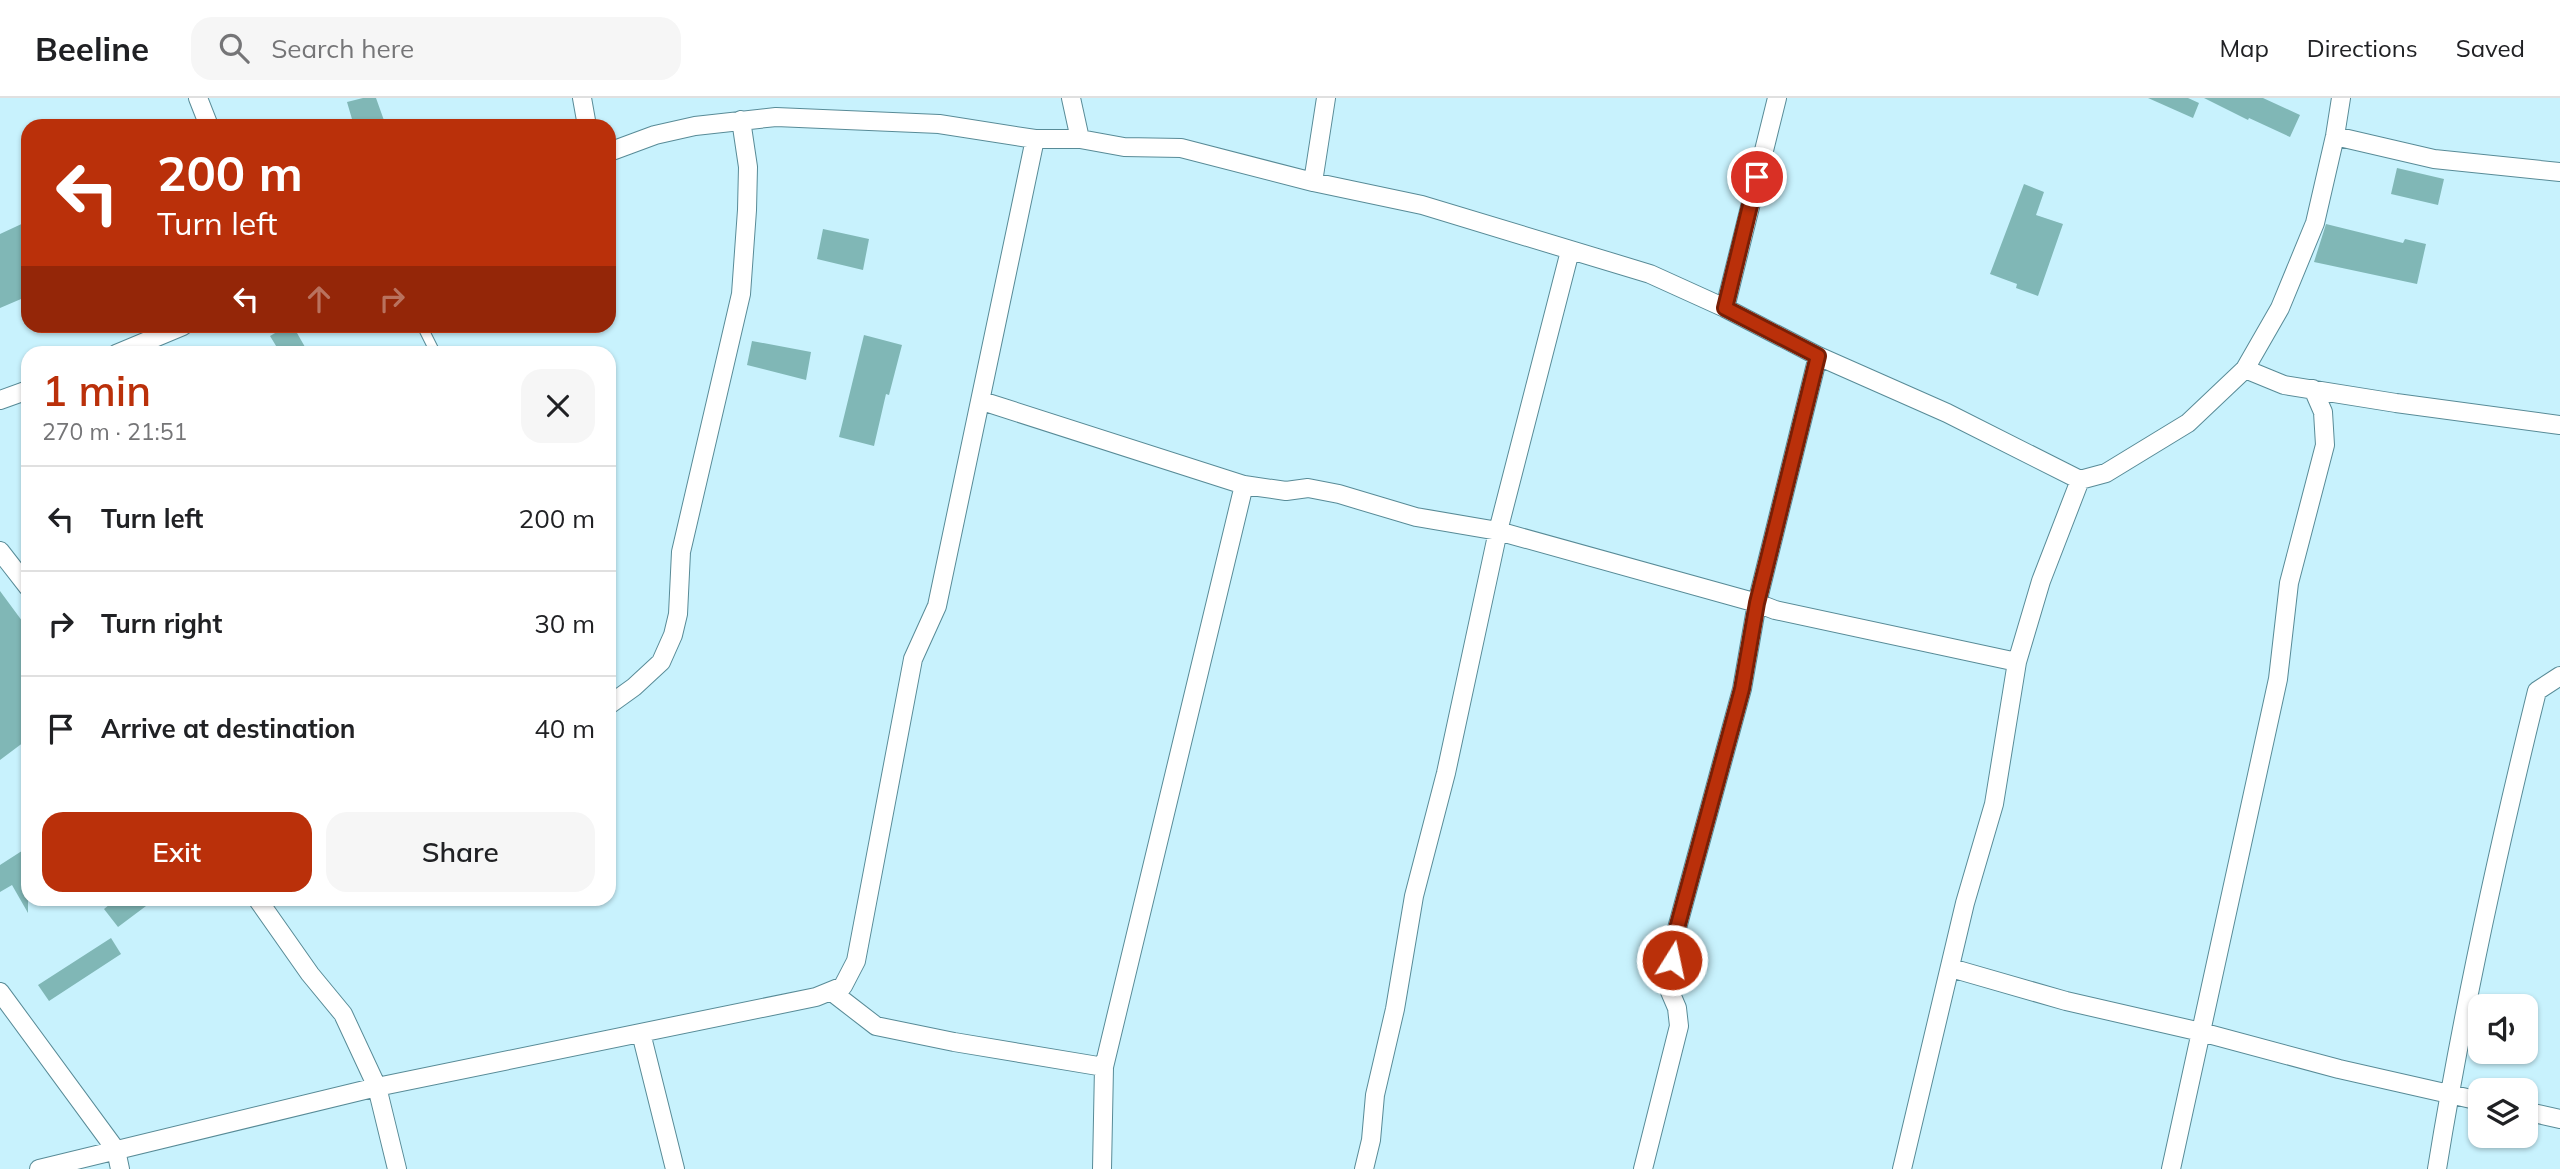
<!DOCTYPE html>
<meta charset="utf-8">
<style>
:root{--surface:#fff;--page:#f6f6f6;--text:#202124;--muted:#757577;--line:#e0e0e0;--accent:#ba300a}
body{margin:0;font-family:Mulish,sans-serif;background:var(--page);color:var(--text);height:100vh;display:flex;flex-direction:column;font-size:26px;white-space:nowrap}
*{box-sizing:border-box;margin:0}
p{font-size:23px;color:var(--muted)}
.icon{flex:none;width:38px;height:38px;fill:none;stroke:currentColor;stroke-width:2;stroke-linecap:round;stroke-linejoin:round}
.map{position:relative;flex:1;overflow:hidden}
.details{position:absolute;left:21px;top:248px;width:595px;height:560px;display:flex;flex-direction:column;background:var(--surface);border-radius:21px;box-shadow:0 2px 5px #0004}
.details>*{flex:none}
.banner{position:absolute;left:21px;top:21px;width:595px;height:214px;border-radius:21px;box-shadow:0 2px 5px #0004;background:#ba300a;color:#fff;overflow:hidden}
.tools{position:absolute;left:2468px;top:896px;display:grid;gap:14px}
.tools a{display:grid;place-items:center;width:70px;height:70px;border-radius:14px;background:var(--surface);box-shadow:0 2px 5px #0004;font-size:35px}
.pin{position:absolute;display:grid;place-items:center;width:60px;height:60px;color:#fff;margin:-30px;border:4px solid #fff;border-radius:50%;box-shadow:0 2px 7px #0007}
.me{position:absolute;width:77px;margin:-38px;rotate:10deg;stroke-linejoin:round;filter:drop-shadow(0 0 5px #0008)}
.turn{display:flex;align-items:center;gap:24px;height:147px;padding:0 21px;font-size:32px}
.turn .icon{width:91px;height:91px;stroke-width:2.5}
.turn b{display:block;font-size:49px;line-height:60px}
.lanes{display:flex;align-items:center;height:66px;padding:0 21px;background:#0003;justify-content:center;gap:35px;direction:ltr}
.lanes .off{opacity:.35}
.round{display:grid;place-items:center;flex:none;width:74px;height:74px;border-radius:21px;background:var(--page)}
.headline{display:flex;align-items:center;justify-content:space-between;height:119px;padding:0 21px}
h1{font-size:42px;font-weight:600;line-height:52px;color:var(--accent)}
.action{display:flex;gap:14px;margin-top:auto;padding:14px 21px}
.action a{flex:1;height:80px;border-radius:21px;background:var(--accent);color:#fff;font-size:28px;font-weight:600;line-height:80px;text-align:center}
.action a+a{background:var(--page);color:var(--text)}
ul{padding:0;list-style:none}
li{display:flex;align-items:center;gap:21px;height:105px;padding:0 21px;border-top:2px solid var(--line)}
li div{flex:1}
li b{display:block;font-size:26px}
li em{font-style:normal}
header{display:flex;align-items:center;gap:42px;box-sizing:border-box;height:98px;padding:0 35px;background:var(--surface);border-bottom:2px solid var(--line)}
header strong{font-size:33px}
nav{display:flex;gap:38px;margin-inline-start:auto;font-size:24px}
.search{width:490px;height:63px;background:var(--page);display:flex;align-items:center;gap:18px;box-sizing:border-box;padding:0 24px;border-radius:21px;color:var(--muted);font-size:26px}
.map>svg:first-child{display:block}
.building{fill:#80b7b6}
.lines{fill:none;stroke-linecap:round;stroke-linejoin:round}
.service-casing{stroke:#588b97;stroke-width:11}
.minor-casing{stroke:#588b97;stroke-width:20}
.service{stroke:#fff;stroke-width:9}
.minor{stroke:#fff;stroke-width:18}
.route-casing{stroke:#791f06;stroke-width:18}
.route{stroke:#ba300a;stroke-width:12}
</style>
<header>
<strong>Beeline</strong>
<div class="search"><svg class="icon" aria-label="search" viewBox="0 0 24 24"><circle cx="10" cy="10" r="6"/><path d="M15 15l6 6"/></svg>Search here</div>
<nav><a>Map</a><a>Directions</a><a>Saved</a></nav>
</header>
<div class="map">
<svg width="2560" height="1071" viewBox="0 0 2560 1071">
<rect width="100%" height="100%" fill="#c8f2fd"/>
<path class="building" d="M363,0H376L386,28H354L347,4Z
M2148,0H2188L2199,5L2193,20Z
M2204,0H2263L2300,17L2290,39L2249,20L2248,22Z
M2397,70L2444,81L2438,107L2391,96Z
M2024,86L2044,94L2036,117L2063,126L2038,198L2016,190L2017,186L1990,176Z
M28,123V198L0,210V136Z
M2326,126L2403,145L2405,141L2426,146L2417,186L2314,164Z
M823,131L869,141L863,172L817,161Z
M287,228H293L309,256H281L270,238Z
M864,237L902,247L889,297L886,296L874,348L839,339Z
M752,243L811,254L806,282L747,267Z
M0,493L28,531V641L0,662Z
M28,749V815L12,787L0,794V767Z
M115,802H154L118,829L104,811Z
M111,840L121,856L49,903L38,887Z"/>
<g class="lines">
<g class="service-casing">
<path id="service" d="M422,228L436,256"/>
</g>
<g class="minor-casing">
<path id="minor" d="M198,0L209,28
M582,0L587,28
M1071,0L1080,41
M2335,38L2434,61L2560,74
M609,54L655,37L695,28L776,19L939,26L1035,41H1080L1124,49L1181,50L1313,84L1422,107L1650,176L1725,210L1818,258L1947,315L2080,382L2106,375L2188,325L2245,271L2280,210L2315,125L2335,38L2341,0
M1313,84L1326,0
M1725,210L1777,0
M116,256L183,228
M2245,271L2284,287L2396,305L2560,327
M0,302L28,292
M982,303L1244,387L1286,393L1308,390L1339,396L1416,419L1498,433L1757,505L1775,512L2017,564
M0,453L28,489
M609,607L634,589L661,564L673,537L678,516L681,454L741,196L747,112L748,69L741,22
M258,802L310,876L343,916L377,989L397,1071
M1951,870L2066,903L2201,934L2339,971L2480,1003
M0,894L116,1052L120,1071
M832,894L876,928L954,944L1104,969
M641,935L675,1071
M2525,1013L2560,1021
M39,1071L377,989L816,899L843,888L856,863L913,561L937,508L1035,41
M1102,1071L1104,969L1244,387
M1364,1071L1371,1042L1375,997L1395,911L1414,798L1446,675L1498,433L1570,153
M1643,1071L1679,928L1677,910L1668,889L1676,834L1742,591L1757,505L1818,258
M1902,1071L1965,805L1994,706L2017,564L2041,483L2080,382
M2171,1071L2278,581L2289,485L2325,347L2323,314L2313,291
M2437,1071C2463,910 2498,751 2537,593L2560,578"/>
</g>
<use href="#service" class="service"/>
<use href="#minor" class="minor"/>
</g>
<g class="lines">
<g class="route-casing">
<path id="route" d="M1672,862L1676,834L1742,591L1757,505L1818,258L1725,210L1757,79"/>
</g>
<use href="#route" class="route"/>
</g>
</svg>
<div class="tools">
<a><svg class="icon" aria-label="sound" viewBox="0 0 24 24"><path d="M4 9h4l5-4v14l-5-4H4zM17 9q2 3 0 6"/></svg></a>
<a><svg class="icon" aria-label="layers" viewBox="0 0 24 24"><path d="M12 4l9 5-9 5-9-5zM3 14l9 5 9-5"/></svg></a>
</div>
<div class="pin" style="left:1757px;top:79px;background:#d93025"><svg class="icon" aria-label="arrive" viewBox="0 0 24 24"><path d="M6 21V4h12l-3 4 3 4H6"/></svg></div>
<svg class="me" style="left:1672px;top:862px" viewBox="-20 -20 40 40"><circle r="17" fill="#ba300a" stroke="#fff" stroke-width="3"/><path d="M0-11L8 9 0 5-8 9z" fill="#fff"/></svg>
<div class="banner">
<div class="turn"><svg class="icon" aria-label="left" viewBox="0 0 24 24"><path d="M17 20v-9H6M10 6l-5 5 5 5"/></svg><div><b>200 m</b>Turn left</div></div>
<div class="lanes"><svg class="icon" aria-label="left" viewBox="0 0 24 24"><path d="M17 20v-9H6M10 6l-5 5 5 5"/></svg><svg class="icon off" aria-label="ahead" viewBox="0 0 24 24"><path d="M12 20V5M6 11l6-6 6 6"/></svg><svg class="icon off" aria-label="right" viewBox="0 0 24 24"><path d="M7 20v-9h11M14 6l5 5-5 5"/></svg></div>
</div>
<section class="details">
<div class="headline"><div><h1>1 min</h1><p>270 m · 21:51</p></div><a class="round"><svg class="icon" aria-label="close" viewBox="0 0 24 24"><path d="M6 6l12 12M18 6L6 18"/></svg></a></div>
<ul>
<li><svg class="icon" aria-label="left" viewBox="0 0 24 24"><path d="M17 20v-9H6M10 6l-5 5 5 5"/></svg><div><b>Turn left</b></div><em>200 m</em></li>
<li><svg class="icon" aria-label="right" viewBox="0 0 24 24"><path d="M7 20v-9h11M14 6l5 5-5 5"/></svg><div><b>Turn right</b></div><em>30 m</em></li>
<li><svg class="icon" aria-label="arrive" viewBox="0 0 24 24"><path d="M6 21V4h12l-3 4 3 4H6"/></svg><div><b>Arrive at destination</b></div><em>40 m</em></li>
</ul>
<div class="action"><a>Exit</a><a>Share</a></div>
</section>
</div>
